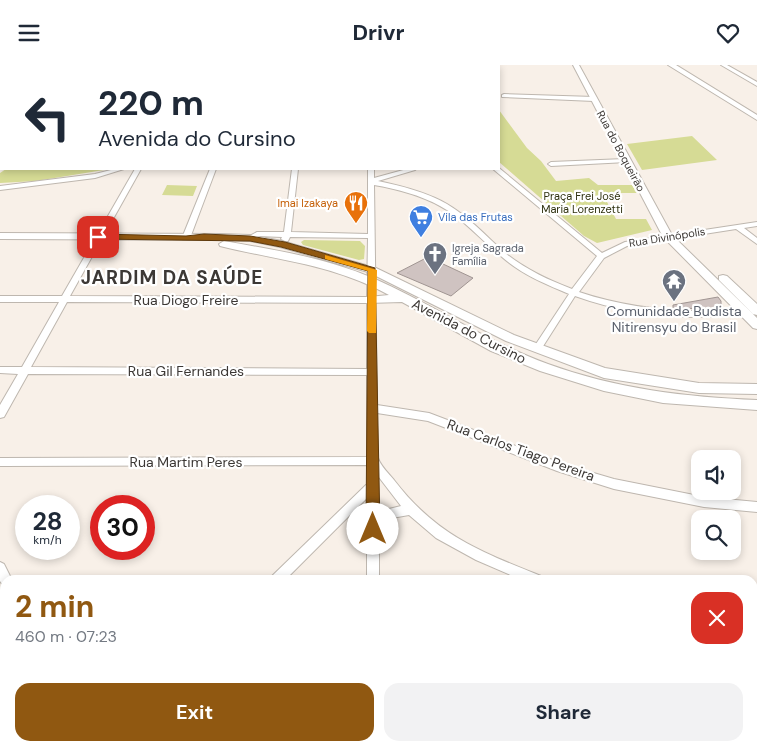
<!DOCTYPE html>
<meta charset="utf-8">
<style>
:root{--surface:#fff;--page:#f2f2f3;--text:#1f2937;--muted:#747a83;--accent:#905811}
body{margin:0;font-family:"DM Sans",sans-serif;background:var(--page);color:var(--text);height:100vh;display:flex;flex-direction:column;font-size:19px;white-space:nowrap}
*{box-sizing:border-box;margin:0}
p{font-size:16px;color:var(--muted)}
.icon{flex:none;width:28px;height:28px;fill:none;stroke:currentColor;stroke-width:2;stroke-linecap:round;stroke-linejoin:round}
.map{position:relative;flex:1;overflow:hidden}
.details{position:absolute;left:0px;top:510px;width:758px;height:176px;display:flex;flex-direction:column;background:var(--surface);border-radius:15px 15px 0 0;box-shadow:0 2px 8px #0003}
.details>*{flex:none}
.top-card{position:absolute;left:0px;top:0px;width:500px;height:105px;box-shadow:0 2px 8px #0003;background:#fff;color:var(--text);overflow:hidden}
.fabs{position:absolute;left:691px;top:385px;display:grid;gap:10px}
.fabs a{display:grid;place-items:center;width:50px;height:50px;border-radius:10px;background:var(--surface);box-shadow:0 2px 8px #0003;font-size:25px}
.speed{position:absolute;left:15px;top:430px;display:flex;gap:10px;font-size:25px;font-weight:700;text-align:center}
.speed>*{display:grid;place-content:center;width:65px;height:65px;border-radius:50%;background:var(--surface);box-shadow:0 2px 8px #0003;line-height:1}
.speed small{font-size:12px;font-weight:400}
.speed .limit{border:8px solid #d22;background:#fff;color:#111}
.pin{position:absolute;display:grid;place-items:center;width:42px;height:42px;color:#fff;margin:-21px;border-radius:10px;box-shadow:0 2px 8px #0006}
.me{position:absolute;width:55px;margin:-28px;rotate:0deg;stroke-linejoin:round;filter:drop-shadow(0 0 4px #0008)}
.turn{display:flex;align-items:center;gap:18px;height:105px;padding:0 15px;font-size:22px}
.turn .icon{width:65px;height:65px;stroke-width:2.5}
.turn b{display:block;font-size:35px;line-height:42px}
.round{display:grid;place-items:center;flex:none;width:52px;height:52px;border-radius:15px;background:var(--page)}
.summary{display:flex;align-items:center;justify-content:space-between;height:85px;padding:0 15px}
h1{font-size:30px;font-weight:700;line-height:38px;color:var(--accent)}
.cta{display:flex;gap:10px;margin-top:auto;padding:10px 15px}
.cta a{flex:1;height:58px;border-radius:15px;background:var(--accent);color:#fff;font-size:20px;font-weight:700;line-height:58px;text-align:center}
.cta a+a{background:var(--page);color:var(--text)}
header{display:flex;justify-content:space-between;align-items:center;height:65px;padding:0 15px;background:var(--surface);font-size:22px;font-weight:700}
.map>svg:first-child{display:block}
.green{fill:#d6db95}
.building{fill:#cfc3c1;stroke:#a09592}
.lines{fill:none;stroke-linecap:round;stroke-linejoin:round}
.street-casing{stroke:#beb7af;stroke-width:2}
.secondary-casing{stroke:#beb7af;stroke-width:2}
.street{fill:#fff;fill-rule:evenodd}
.secondary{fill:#fff;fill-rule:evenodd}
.route{fill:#905811;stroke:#5e390b}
.slow{fill:#f59e0b}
.labels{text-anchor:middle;stroke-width:4.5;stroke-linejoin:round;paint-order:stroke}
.far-street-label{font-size:11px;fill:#3c3835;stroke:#fff}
.far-park-label{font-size:11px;fill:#2e300f;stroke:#fff}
.far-food-label{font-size:11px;fill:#c56008;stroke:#fff;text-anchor:end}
.far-shop-label{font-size:11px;fill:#366cbe;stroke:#fff;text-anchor:start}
.far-worship-label{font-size:11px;fill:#5b616d;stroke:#fff;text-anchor:start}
.street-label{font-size:14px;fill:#3c3835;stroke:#fff}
.worship-label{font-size:14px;fill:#5b616d;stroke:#fff}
.district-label{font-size:19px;font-weight:bold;letter-spacing:1px;fill:#3c3835;stroke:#fff}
</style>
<header><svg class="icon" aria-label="menu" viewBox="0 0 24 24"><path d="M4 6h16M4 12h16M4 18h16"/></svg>Drivr<svg class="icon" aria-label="heart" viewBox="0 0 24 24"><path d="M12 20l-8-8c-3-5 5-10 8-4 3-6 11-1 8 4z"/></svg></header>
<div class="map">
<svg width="757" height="686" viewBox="0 0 757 686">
<rect width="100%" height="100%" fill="#f8f0e8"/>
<path class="green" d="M499,45L527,83L541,96L556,116L589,113L598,120H632L637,128H614L616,133L606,135L616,154H646L652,165L597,178L584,171L499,97Z
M692,71L717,95L642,105L627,79Z
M6,104H103L104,105L36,116L0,118V108Z
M167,120L197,121L193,131L162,130Z
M304,175L360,176L365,181L364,194L359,195L303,180L301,177Z"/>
<path class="building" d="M428,192L473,213L451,231L397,208Z
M718,232L721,236V242L717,244L673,243V240Z"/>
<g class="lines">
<g class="street-casing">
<path id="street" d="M92,0H100V1H93Z
M188,0H194V1H189Z
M299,0H305V1H300Z
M394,0H402V1H395Z
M424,0H429V1H424Z
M721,0H727L757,17V21Z
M1,11V15L0,16V12Z
M504,29L594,32L597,34L594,36L502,32V30Z
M0,30H1V34H0Z
M0,66L1,67V71H0Z
M625,94L628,96L627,97L551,101L548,99L551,97Z
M499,103L602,188L625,177L757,157V161L744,163L757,173V179L736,164L627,181L604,193L579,227C633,245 687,249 744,244L748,247C743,252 731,251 723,251C672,255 623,248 575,231L540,286H534L532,284L534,282L569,229C545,219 521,209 502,192C481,175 464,154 440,141C420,130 397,124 374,120L377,340L429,348L563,399L614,414L704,432L757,437V447L704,442L614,424L557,406L428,356L377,348C377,359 375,383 378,393C380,400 389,409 394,415C436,470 479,486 541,511L543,515H522L476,495L436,473L409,450L392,453L379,466V515H367V433L285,515H270L272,511L367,419V400L0,401V393L367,392V310L28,309L4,352L0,353V340L18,309L0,308V302H22L59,237H0V231H62L135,104H141L70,231L367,232L368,173L290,172L288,176H285L281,174L282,172L258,171L250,175L246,173L257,167H284L292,104H298L291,167L368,169V104H374V113L407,104H416L415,105L378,116C402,121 426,127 447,139C469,152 486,171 505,188C525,204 548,215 572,224L597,191L493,104ZM67,237L367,238V304L31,302ZM378,411L401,441L385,445L378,451Z
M115,104H124L95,113L0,125V121L95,109Z
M210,104H216L190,173L189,175H183L182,173Z
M0,497L4,499L12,515H5V521L2,519L0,516Z
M752,563L757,564V578L752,577Z
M85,681H100L99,686H83Z
M286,681H303L301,686H284Z
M364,681H378L379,686H363Z
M532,681H557L559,686H534Z"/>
</g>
<g class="secondary-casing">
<path id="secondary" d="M573,0H579L672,170L757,253V264L753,263L663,172Z
M668,0H676L757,50V55Z
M0,168L220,169L250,170L282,176L376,203L514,270L605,303L699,318L757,319V329L699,328L604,313L506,276L368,207L280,182L250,176L220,175L0,174Z
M224,176C275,185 327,193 375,214C434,240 487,277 548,299C616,324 686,332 757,335V345L663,338L604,326L540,306L491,286L402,237L368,238V232L389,230C332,199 281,196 220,181L219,179Z
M723,210L727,211L757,239V250L753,249L719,215V211Z"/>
</g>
<use href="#street" class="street"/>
<use href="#secondary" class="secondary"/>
</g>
<path class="route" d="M98,169L186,171L204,169L250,171L285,177L375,203L380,464L378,468L373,470L368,468L366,464L368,206L281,182L250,176L95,174L94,172Z"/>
<path class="slow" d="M325,190L377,205L376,268H369L367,266L368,206L325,194Z"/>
<defs>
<g id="restaurant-pin" transform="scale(1.25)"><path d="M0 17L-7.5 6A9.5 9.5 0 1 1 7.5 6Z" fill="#e8710a" stroke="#fff"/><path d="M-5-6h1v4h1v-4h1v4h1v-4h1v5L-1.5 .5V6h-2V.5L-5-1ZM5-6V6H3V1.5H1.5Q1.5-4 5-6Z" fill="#fff"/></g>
<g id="supermarket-pin" transform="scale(1.25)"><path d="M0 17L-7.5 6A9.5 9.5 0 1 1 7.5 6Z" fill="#3f7fe0" stroke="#fff"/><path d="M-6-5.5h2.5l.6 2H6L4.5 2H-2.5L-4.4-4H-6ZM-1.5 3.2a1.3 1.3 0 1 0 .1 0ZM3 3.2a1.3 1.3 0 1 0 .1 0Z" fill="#fff"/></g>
<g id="church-pin" transform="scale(1.25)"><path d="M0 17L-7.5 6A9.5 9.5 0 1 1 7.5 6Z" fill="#6b7280" stroke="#fff"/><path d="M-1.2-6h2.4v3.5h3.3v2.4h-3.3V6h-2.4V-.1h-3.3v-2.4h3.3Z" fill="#fff"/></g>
<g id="temple-pin" transform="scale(1.25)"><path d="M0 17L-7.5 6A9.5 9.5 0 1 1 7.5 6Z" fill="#6b7280" stroke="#fff"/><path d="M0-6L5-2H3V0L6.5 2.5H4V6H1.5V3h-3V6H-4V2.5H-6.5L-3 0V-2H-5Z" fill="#fff"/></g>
</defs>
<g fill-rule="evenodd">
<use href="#restaurant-pin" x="356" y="138"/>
<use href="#supermarket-pin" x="421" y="152"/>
<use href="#church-pin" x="435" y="189"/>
<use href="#temple-pin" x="674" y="216"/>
</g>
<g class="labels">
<g class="far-street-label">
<text transform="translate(621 86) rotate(62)" y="4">Rua do Boqueirão</text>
<text transform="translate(667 172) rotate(-9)" y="4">Rua Divinópolis</text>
</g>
<g class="far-park-label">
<text x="582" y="135">Praça Frei José<tspan x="582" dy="13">Maria Lorenzetti</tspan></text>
</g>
<g class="far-food-label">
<text x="338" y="142">Imai Izakaya</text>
</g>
<g class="far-shop-label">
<text x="438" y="156">Vila das Frutas</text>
</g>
<g class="far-worship-label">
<text x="452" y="187">Igreja Sagrada<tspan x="452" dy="13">Família</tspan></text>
</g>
<g class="street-label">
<text x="186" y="240">Rua Diogo Freire</text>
<text transform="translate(469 266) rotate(27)" y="5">Avenida do Cursino</text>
<text x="186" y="311">Rua Gil Fernandes</text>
<text transform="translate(521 385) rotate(20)" y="5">Rua Carlos Tiago Pereira</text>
<text x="186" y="402">Rua Martim Peres</text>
</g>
<g class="worship-label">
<text x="674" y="251">Comunidade Budista<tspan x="674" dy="16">Nitirensyu do Brasil</tspan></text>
</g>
<g class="district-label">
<text x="172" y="219">JARDIM DA SAÚDE</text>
</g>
</g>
</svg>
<div class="fabs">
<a><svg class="icon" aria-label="sound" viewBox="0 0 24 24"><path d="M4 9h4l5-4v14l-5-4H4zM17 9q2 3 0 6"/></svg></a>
<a><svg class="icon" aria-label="search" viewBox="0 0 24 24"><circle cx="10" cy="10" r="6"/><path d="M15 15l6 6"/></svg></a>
</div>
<div class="speed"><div>28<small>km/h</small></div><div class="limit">30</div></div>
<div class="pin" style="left:98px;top:172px;background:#d93025"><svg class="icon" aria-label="arrive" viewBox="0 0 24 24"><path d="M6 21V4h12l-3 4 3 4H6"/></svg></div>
<svg class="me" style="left:373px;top:464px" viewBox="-20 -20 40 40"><circle r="19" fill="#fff"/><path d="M0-13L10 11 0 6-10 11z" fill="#905811"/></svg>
<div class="top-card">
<div class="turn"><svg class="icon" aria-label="left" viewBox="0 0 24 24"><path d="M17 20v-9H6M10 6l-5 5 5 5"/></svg><div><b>220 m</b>Avenida do Cursino</div></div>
</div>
<section class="details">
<div class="summary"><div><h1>2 min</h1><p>460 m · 07:23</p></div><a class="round" style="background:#d93025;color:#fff"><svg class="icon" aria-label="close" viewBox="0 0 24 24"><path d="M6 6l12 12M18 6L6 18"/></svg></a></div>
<div class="cta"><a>Exit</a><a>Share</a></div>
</section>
</div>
